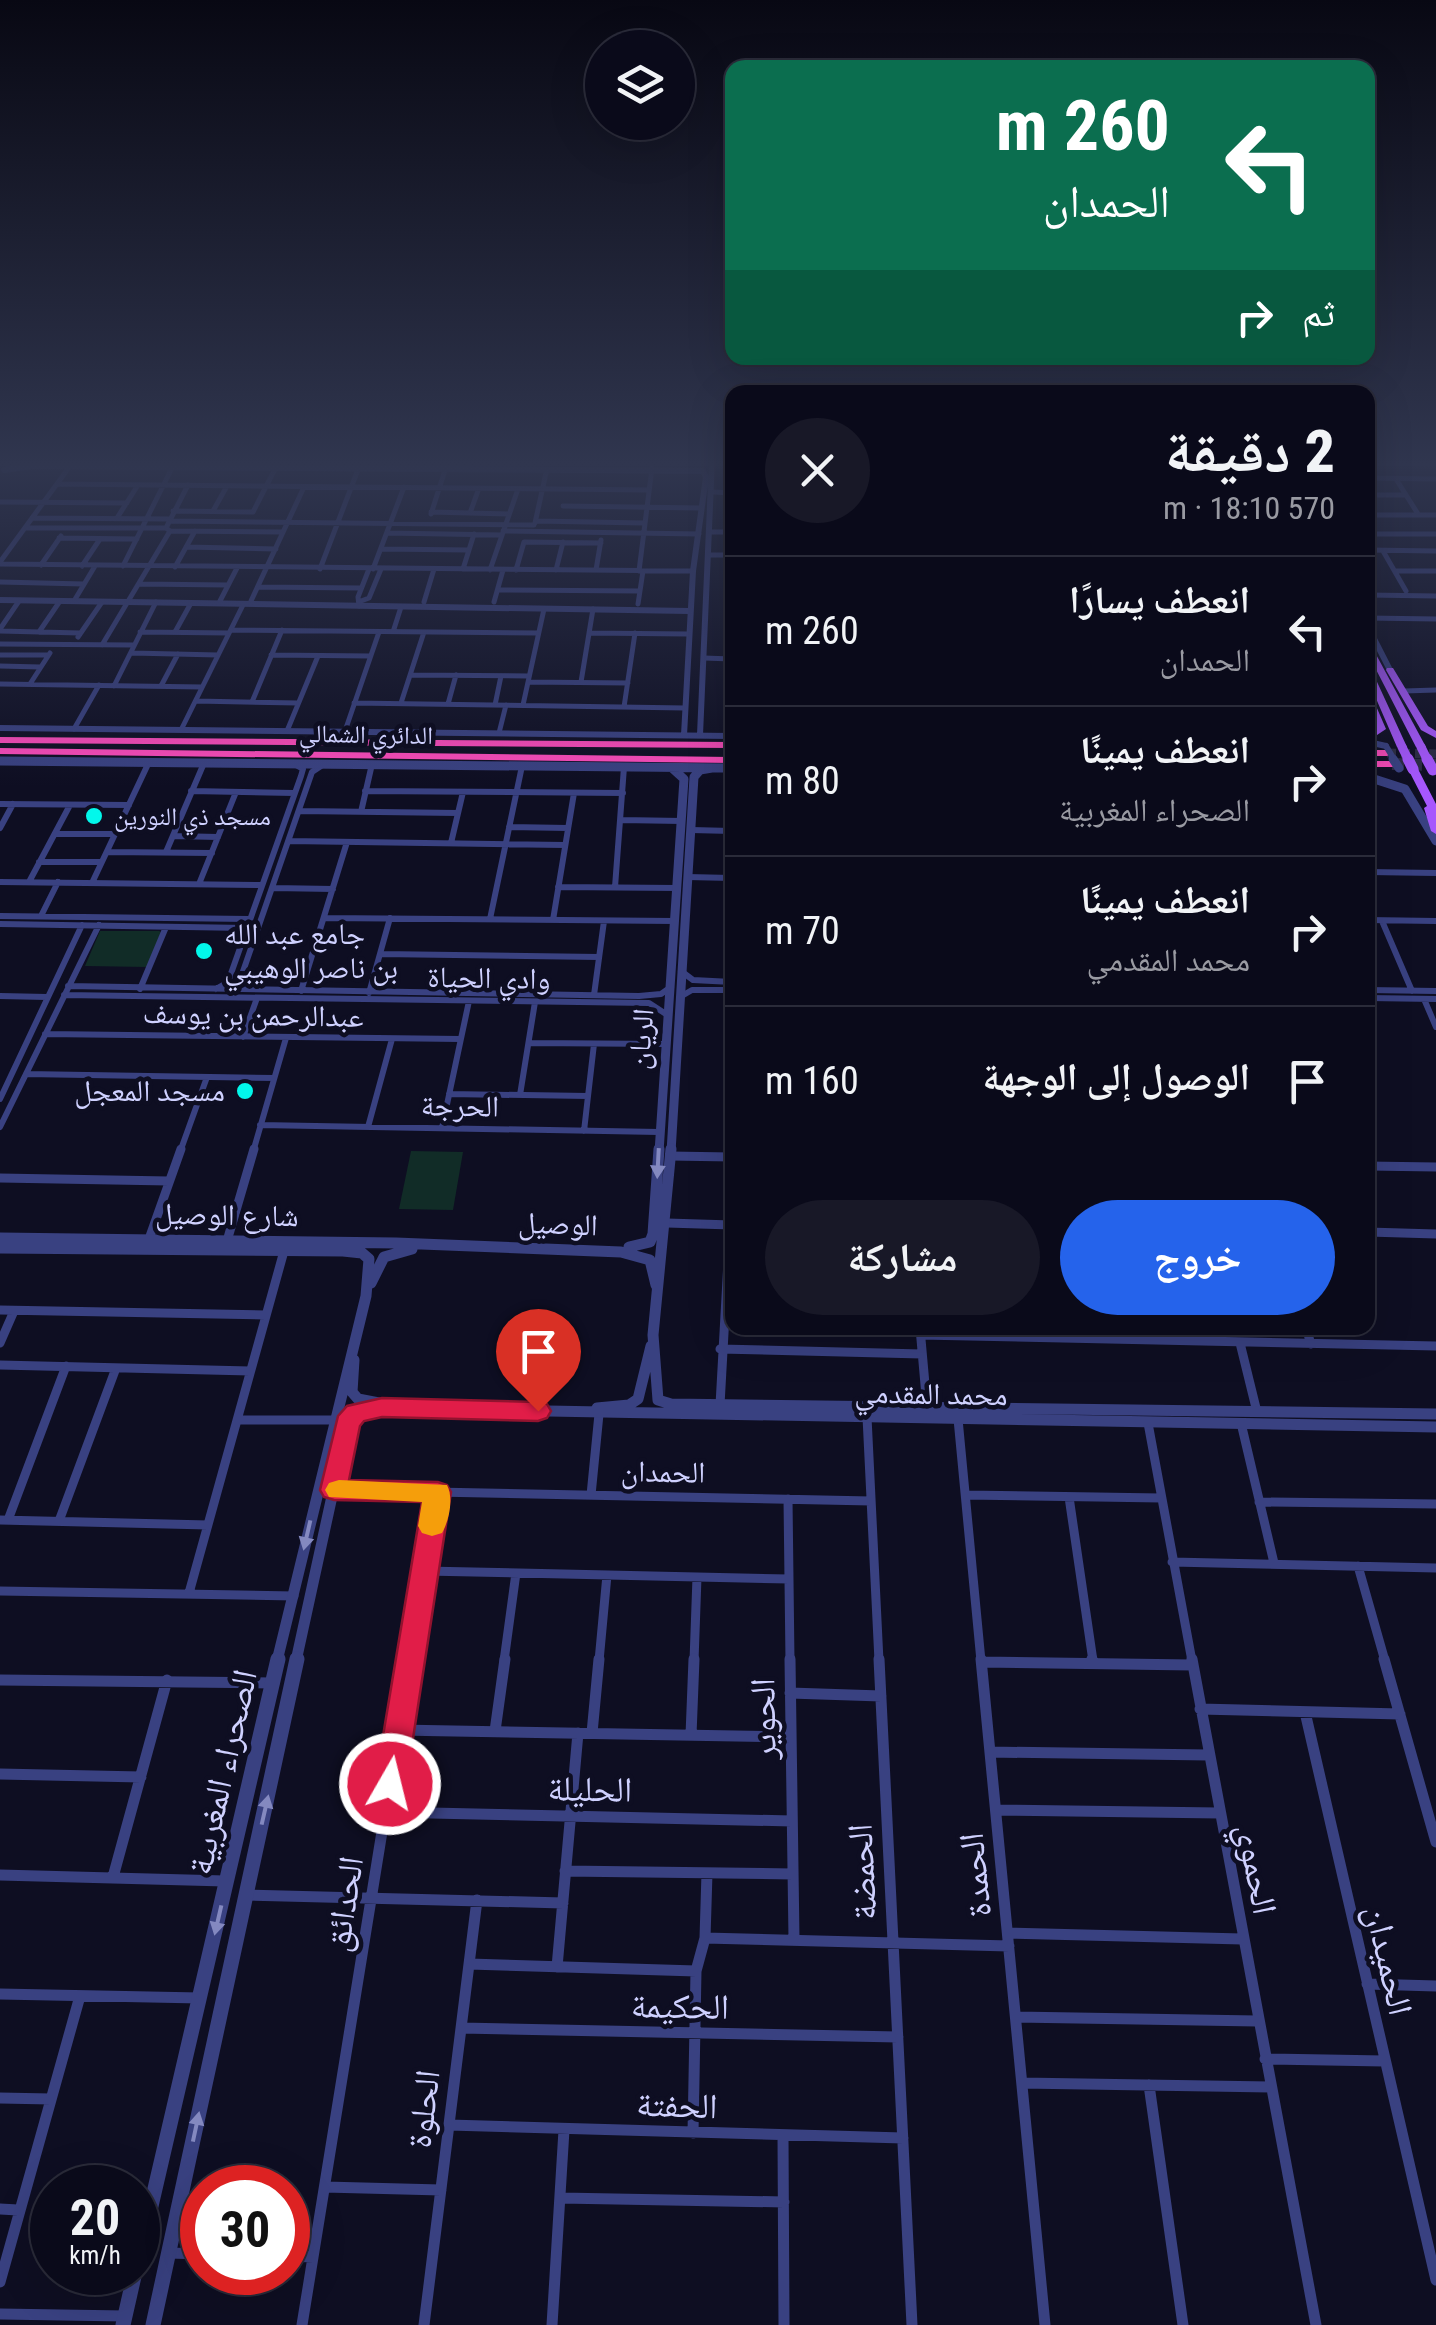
<!DOCTYPE html>
<html lang="ar">
<meta charset="utf-8">
<style>
:root{--surface:#0a0a1a;--page:#181827;--text:#f1f3f6;--muted:#999aa2;--line:#2a2b39;--accent:#2563eb}
body{margin:0;font-family:"Roboto Condensed","Noto Naskh Arabic",sans-serif;background:var(--page);color:var(--text);direction:rtl;height:100vh;display:flex;flex-direction:column;font-size:38px;white-space:nowrap}
*{box-sizing:border-box;margin:0}
p{font-size:32px;color:var(--muted)}
.icon{flex:none;width:55px;height:55px;fill:none;stroke:currentColor;stroke-width:2;stroke-linecap:round;stroke-linejoin:round}
.map{position:relative;flex:1;overflow:hidden;direction:ltr}
.drawer{position:absolute;left:725px;top:385px;width:650px;height:950px;display:flex;flex-direction:column;background:var(--surface);border-radius:20px;box-shadow:0 10px 40px #0002,0 0 0 2px var(--line);direction:rtl}
.drawer>*{flex:none}
.guide{position:absolute;left:725px;top:60px;width:650px;height:305px;border-radius:20px;box-shadow:0 10px 40px #0002,0 0 0 2px var(--line);direction:rtl;background:#0b6e4f;color:#fff;overflow:hidden}
.buttons{position:absolute;left:585px;top:30px;display:grid;gap:20px}
.buttons a{display:grid;place-items:center;width:110px;height:110px;border-radius:50%;background:var(--surface);box-shadow:0 10px 40px #0002,0 0 0 2px var(--line);font-size:50px}
.speed{position:absolute;left:30px;top:2165px;display:flex;gap:20px;font-size:50px;font-weight:700;text-align:center}
.speed>*{display:grid;place-content:center;width:130px;height:130px;border-radius:50%;background:var(--surface);box-shadow:0 10px 40px #0002,0 0 0 2px var(--line);line-height:1}
.speed small{font-size:25px;font-weight:400}
.speed .limit{border:15px solid #d22;background:#fff;color:#111}
.pin{position:absolute;display:grid;place-items:center;width:85px;height:85px;color:#fff;margin:-102px -42px;border-radius:50% 50% 50% 0;rotate:-45deg;box-shadow:0 0 10px #0007}
.pin .icon{rotate:45deg}
.me{position:absolute;width:110px;margin:-55px;rotate:8deg;stroke-linejoin:round;filter:drop-shadow(0 0 8px #0008)}
.turn{display:flex;align-items:center;gap:35px;height:210px;padding:0 40px;font-size:45px}
.turn .icon{width:130px;height:130px;stroke-width:2.5}
.turn b{display:block;font-size:70px;line-height:85px}
.then{display:flex;align-items:center;height:95px;padding:0 40px;background:#0003;gap:20px;font-size:38px}
.round{display:grid;place-items:center;flex:none;width:105px;height:105px;border-radius:52px;background:var(--page)}
.overview{display:flex;align-items:center;justify-content:space-between;height:170px;padding:0 40px}
h1{font-size:60px;font-weight:800;line-height:75px}
.action{display:flex;gap:20px;margin-top:auto;padding:20px 40px}
.action a{flex:1;height:115px;border-radius:60px;background:var(--accent);color:#fff;font-size:40px;font-weight:800;line-height:115px;text-align:center}
.action a+a{background:var(--page);color:var(--text)}
ul{padding:0;list-style:none}
li{display:flex;align-items:center;gap:30px;height:150px;padding:0 40px;border-top:2px solid var(--line)}
li div{flex:1}
li b{display:block;font-size:38px}
li em{font-style:normal}
.map>svg:first-child{display:block}
.green{fill:#112c27}
.lines{fill:none;stroke-linecap:round;stroke-linejoin:round}
.motorway-tunnel-far1{stroke:#2b2b43;stroke-width:9;stroke-dasharray:9 5;stroke-linecap:butt}
.motorway-tunnel{stroke:#2b2b43;stroke-width:12;stroke-dasharray:12 6;stroke-linecap:butt}
.minor-far3{stroke:#394181;stroke-width:5}
.minor-far2{stroke:#394181;stroke-width:6}
.minor-far1{stroke:#394181;stroke-width:9}
.minor{stroke:#394181;stroke-width:11}
.tertiary-far3{stroke:#394181;stroke-width:6}
.tertiary-far2{stroke:#394181;stroke-width:9}
.tertiary-far1{stroke:#394181;stroke-width:11}
.tertiary{stroke:#394181;stroke-width:15}
.primary{fill:#a657fd;fill-rule:evenodd}
.motorway{fill:#fd4bbb;fill-rule:evenodd}
.tertiary-bridge-far1{stroke:#394181;stroke-width:6}
.tertiary-bridge{stroke:#394181;stroke-width:9}
.primary-bridge-far1{stroke:#a657fd;stroke-width:9}
.primary-bridge{stroke:#a657fd;stroke-width:11}
.oneway{fill:#8489c0}
.route{fill:#e11d48;stroke:#92132f;stroke-width:2.5}
.slow{fill:#f59e0b}
.poi-dot{fill:#02f7eb;stroke:#0e0e22;stroke-width:4}
.labels{text-anchor:middle;stroke-width:9;stroke-linejoin:round;paint-order:stroke}
.far-street-label{font-size:25px;fill:#cfd1ff;stroke:#0e0e22}
.far-poi-label{font-size:25px;fill:#cfd1ff;stroke:#0e0e22;text-anchor:start}
.poi-label{font-size:30px;fill:#cfd1ff;stroke:#0e0e22;text-anchor:start}
.street-label{font-size:30px;fill:#cfd1ff;stroke:#0e0e22}
.near-street-label{font-size:35px;fill:#cfd1ff;stroke:#0e0e22}
</style>
<div class="map">
<svg width="1436" height="2325" viewBox="0 0 1436 2325">
<rect width="100%" height="100%" fill="#0e0e22"/>
<path class="green" d="M100,931H159L161,932L147,967L85,966Z
M411,1151L463,1152L453,1210L399,1209Z"/>
<g class="lines">
<path class="motorway-tunnel-far1" d="M1387,753L1436,754"/>
<path class="motorway-tunnel" d="M1392,764L1436,765"/>
<path class="minor-far3" d="M1371,463L1436,464
M326,464L328,460
M1368,478L1436,479
M1396,479L1418,514
M57,484L649,490
M714,492L732,493
M1368,495H1406
M0,502L127,503
M563,506L701,508
M173,511L253,512
M213,511L227,486
M253,512L276,467
M431,512L509,514
M470,513L479,488
M431,514L446,467
M1368,515H1436
M32,518L171,519
M117,518L138,485
M170,521L534,525
M536,521L644,523
M535,523L546,473
M25,528H166
M170,531L283,532
M503,531L699,534
M711,532H732
M387,533L502,535
M1368,534H1436
M59,538L137,539
M186,547L276,549
M381,549L469,550
M1368,550L1436,551
M1383,551L1406,591
M710,555H732
M0,562L70,466
M0,564L693,571
M41,565L61,536
M82,566L100,539
M123,566L173,466
M175,567L195,531
M320,569L359,467
M373,569L404,487
M463,569L474,534
M490,570L518,489
M516,570L524,542L601,543
M556,570L563,542
M596,570L601,540
M639,571L652,468
M1395,571H1436
M0,582L84,584
M139,584L228,585
M259,587L360,588
M498,590L640,591
M1368,595L1436,596
M74,601L95,566
M220,601L237,568
M251,601L304,487
M361,601L369,598L381,569
M424,602L434,569
M494,602L503,570
M638,604L643,571
M359,606L358,597L369,569
M1368,618L1436,619
M0,629L19,601
M231,630L538,633
M0,631L80,633
M39,632L60,601
M140,632L229,633
M175,632L191,603
M393,632L401,607
M589,633L688,634
M78,637L102,602
M0,644L133,645
M102,645L170,531L166,528L188,485
M132,653L218,655
M0,655H48
M271,655L370,656
M704,658L732,659
M0,666L40,667
M410,675L529,676
M528,682L628,683
M581,682L593,609
M0,684L202,687
M30,684L50,653
M114,686L156,602
M161,686L178,654
M1404,691L1436,690
M196,701L298,703
M252,702L282,630
M354,703L685,708
M401,703L424,632
M448,704L456,675
M495,705L501,676
M523,705L544,609
M624,707L635,633
M74,729L99,685
M181,730L243,605
M287,731L318,656
M345,731L379,632
M499,733L506,705"/>
<path class="minor-far2" d="M191,791L294,793
M365,791L623,793
M0,804L129,805
M299,811L458,813
M361,812L372,764
M621,820L682,821
M509,827L568,828
M0,828L13,804
M691,830L732,831
M55,834H115
M173,836L218,837
M289,841L565,845
M451,843L463,792
M107,852L212,853
M166,852L204,763
M39,862H101
M1368,872L1436,873
M687,877L732,878
M0,882L260,885
M29,882L70,805
M92,883L149,762
M199,884L236,792
M558,887L677,888
M615,887L624,767
M273,888L333,889
M0,916L249,919
M41,916L58,882
M324,918L674,921
M490,919L522,766
M553,920L574,793
M1368,920L1436,921
M1382,921L1412,991
M0,924L246,928
M381,954L599,957
M681,971L693,980L732,982
M68,986L639,996L661,994L671,987
M140,989L166,927
M216,989L228,982L301,776L303,769L294,764
M247,989L239,983L312,772L321,766
M1368,990L1436,991
M301,991L347,842
M369,993L390,918
M64,995L649,1003L669,1016
M594,995L604,921
M0,996L47,997
M680,997L692,990H732
M1368,998L1436,999
M1424,999L1436,1027
M45,1034L460,1039
M243,1037L257,998
M529,1043L666,1044
M26,1074L274,1078
M449,1094L588,1096
M520,1095L535,1002
M0,1099L82,925
M260,1125L659,1132
M0,1127L99,925
M368,1127L392,1039
M442,1128L469,1001
M584,1131L594,1044
M180,1152L207,1077
M253,1152L286,1038"/>
<path class="minor-far1" d="M670,1156L732,1157
M1368,1166L1436,1167
M0,1178L169,1181
M667,1223L732,1225
M1368,1232L1436,1234
M149,1239L181,1149
M227,1241L254,1149
M0,1310L266,1315
M920,1328L927,1407
M1306,1328L1311,1344
M921,1335L1436,1346
M0,1343L14,1311
M1240,1343L1257,1412
M720,1349L922,1354
M0,1365L250,1371
M720,1405L730,1225
M867,1417L879,1661
M958,1419L981,1661
M238,1420H333
M1148,1423L1192,1661
M1241,1423L1274,1563
M334,1490L871,1501
M591,1495L599,1414
M966,1495L1161,1498
M1069,1497L1093,1661
M788,1499L790,1661
M1259,1502L1436,1504
M0,1520L208,1525
M8,1520L66,1366
M59,1521L116,1368
M1172,1562L1436,1568
M1358,1566L1385,1661
M425,1571L789,1579
M0,1591L294,1596
M189,1593L284,1251
M410,1661L437,1492
M504,1661L516,1573
M599,1661L607,1575
M694,1661L697,1577"/>
<path class="minor" d="M790,1659L794,1939
M879,1659L912,2325
M981,1659L1045,2325
M1092,1659L1093,1663
M1192,1659L1316,2325
M1384,1659L1436,1842
M982,1662L1192,1665
M0,1680L274,1683
M790,1693L881,1696
M1200,1709L1400,1714
M1305,1712L1436,2280
M398,1730L791,1737
M495,1731L505,1659
M592,1733L599,1659
M691,1735L694,1659
M990,1752L1208,1755
M0,1774L141,1777
M996,1810L1219,1813
M386,1812L792,1821
M565,1871L793,1874
M0,1875L225,1881
M113,1877L167,1680
M245,1895L563,1903
M1008,1933L1242,1939
M705,1938L1009,1946
M469,1964L696,1971
M557,1967L578,1733
M1367,1984L1436,1986
M0,1994L200,1998
M1016,2017L1257,2021
M461,2028L898,2037
M1265,2059L1384,2061
M1022,2083L1270,2087
M1149,2085L1183,2325
M0,2098L51,2099
M449,2125L903,2138
M693,2133L696,1971L705,1938L707,1873
M783,2136L784,2325
M325,2187L441,2190
M561,2198L784,2202
M0,2209L18,2210
M169,2253L202,2254
M288,2256L313,2257
M0,2282L80,1996
M0,2314L125,2316
M302,2325L410,1659
M424,2325L477,1900
M552,2325L564,2130"/>
<path class="tertiary-far3" d="M4,470L32,466L703,471L706,477L693,571L684,735
M0,600L689,611
M1368,627L1390,670
M0,728L732,736
M700,735L712,460
M1368,742L1386,746
M0,761H9"/>
<path class="tertiary-far2" d="M0,761L732,768
M1368,777L1405,789L1436,841
M659,1152L684,779L673,769
M671,1152L694,777L700,770L712,768"/>
<path class="tertiary-far1" d="M671,1149L653,1335L658,1400L671,1404L1436,1414
M0,1238L396,1243L621,1252L650,1260L656,1285
M629,1247L650,1242L653,1234L659,1149
M0,1248L343,1251L362,1253L369,1259L366,1296L277,1661
M371,1283L384,1257L412,1249
M354,1360L352,1392L358,1399L384,1404
M597,1408L629,1405L638,1399L651,1346
M296,1661L348,1423L356,1412L382,1408L1436,1427"/>
<path class="tertiary" d="M138,2262L278,1659
M123,2325L135,2272
M153,2325L297,1659"/>
<path class="primary" d="M0,460H4V461L0,463Z
M1368,644L1372,647L1426,747L1424,749L1421,750L1416,747L1368,654Z
M1368,668L1372,671L1407,747L1405,749L1402,750L1397,747L1368,680Z
M1387,668H1393L1428,726L1436,731V738L1421,730L1386,670Z
M1368,696L1373,699L1386,729L1368,741V734L1376,728L1368,708Z
M1413,766L1418,769L1436,804V834L1431,831L1424,808L1427,806L1408,769Z"/>
<path class="motorway" d="M0,737L732,742V748L0,743Z
M0,748L732,757V763L0,754Z
M1368,750H1387L1392,753L1387,756H1368Z
M1368,761H1392L1397,764L1392,767H1368Z"/>
<path class="tertiary-bridge-far1" d="M1386,746L1395,761"/>
<path class="tertiary-bridge" d="M1393,759L1399,768"/>
<path class="primary-bridge-far1" d="M1402,747L1409,761
M1421,747L1428,761"/>
<path class="primary-bridge" d="M1408,759L1413,769
M1427,759L1433,770"/>
</g>
<defs><path id="oneway-solid" d="M-6-.8H1V-3.2L6.5 0L1 3.2V.8H-6Z" transform="scale(2.5)"/></defs>
<g class="oneway">
<use href="#oneway-solid" transform="translate(658 1163) rotate(93)"/>
<use href="#oneway-solid" transform="translate(307 1535) rotate(103)"/>
<use href="#oneway-solid" transform="translate(265 1810) rotate(-77)"/>
<use href="#oneway-solid" transform="translate(218 1920) rotate(103)"/>
<use href="#oneway-solid" transform="translate(196 2127) rotate(-78)"/>
</g>
<linearGradient id="sky" x2="0" y2="1"><stop stop-color="#080813"/><stop offset="0.59" stop-color="#30364f"/><stop offset="1" stop-color="#30364f" stop-opacity="0"/></linearGradient>
<rect width="1436" height="786" fill="url(#sky)"/>
<path class="route" d="M382,1398L538,1402L547,1404L551,1411L547,1418L538,1421L382,1417L364,1421L360,1426L349,1480L438,1482L447,1485L451,1492L406,1784L401,1794L390,1798L379,1794L375,1784L422,1502L334,1500L324,1497L320,1490L338,1416L347,1406Z"/>
<path class="slow" d="M339,1480L447,1485C454,1498 449,1521 442,1533L432,1536L422,1533L418,1526L422,1502L329,1497L325,1490L329,1483Z"/>
<g class="poi-dot">
<circle cx="94" cy="816" r="10"/>
<circle cx="204" cy="951" r="10"/>
<circle cx="245" cy="1091" r="10"/>
</g>
<g class="labels">
<g class="far-street-label">
<text transform="translate(366 734) rotate(1)" y="9">الدائري الشمالي</text>
</g>
<g class="far-poi-label">
<text x="114" y="825">مسجد ذي النورين</text>
</g>
<g class="poi-label">
<text x="224" y="944">جامع عبد الله<tspan x="224" dy="34">بن ناصر الوهيبي</tspan></text>
<text x="225" y="1101" text-anchor="end">مسجد المعجل</text>
</g>
<g class="street-label">
<text transform="translate(489 978) rotate(1)" y="10">وادي الحياة</text>
<text transform="translate(253 1015) rotate(1)" y="10">عبدالرحمن بن يوسف</text>
<text transform="translate(641 1039) rotate(-85)" y="10">الريان</text>
<text transform="translate(460 1106) rotate(1)" y="10">الحرجة</text>
<text transform="translate(227 1215) rotate(1)" y="10">شارع الوصيل</text>
<text transform="translate(558 1224) rotate(2)" y="10">الوصيل</text>
<text transform="translate(931 1394) rotate(1)" y="10">محمد المقدمي</text>
<text transform="translate(663 1472) rotate(1)" y="10">الحمدان</text>
</g>
<g class="near-street-label">
<text transform="translate(763 1719) rotate(-91)" y="12">الحوير</text>
<text transform="translate(222 1772) rotate(-77)" y="12">الصحراء المغربية</text>
<text transform="translate(590 1789) rotate(1)" y="12">الحليلة</text>
<text transform="translate(1257 1869) rotate(79)" y="12">الحموي</text>
<text transform="translate(862 1872) rotate(-93)" y="12">الحمضة</text>
<text transform="translate(975 1875) rotate(-96)" y="12">الحمدة</text>
<text transform="translate(344 1904) rotate(-81)" y="12">الحدائق</text>
<text transform="translate(1389 1960) rotate(77)" y="12">الحميدان</text>
<text transform="translate(680 2006) rotate(1)" y="12">الحكيمة</text>
<text transform="translate(677 2105) rotate(2)" y="12">الحفتة</text>
<text transform="translate(423 2109) rotate(-83)" y="12">الحلوة</text>
</g>
</g>
</svg>
<div class="buttons">
<a><svg class="icon" aria-label="layers" viewBox="0 0 24 24"><path d="M12 4l9 5-9 5-9-5zM3 14l9 5 9-5"/></svg></a>
</div>
<div class="speed"><div>20<small>km/h</small></div><div class="limit">30</div></div>
<div class="pin" style="left:538px;top:1411px;background:#d93025"><svg class="icon" aria-label="arrive" viewBox="0 0 24 24"><path d="M6 21V4h12l-3 4 3 4H6"/></svg></div>
<svg class="me" style="left:390px;top:1784px" viewBox="-20 -20 40 40"><circle r="17" fill="#e11d48" stroke="#fff" stroke-width="3"/><path d="M0-11L8 9 0 5-8 9z" fill="#fff"/></svg>
<div class="guide">
<div class="turn"><svg class="icon" aria-label="left" viewBox="0 0 24 24"><path d="M17 20v-9H6M10 6l-5 5 5 5"/></svg><div><b>260 m</b>الحمدان</div></div>
<div class="then">ثم<svg class="icon" aria-label="right" viewBox="0 0 24 24"><path d="M7 20v-9h11M14 6l5 5-5 5"/></svg></div>
</div>
<section class="drawer">
<div class="overview"><div><h1>2 دقيقة</h1><p>570 m · 18:10</p></div><a class="round"><svg class="icon" aria-label="close" viewBox="0 0 24 24"><path d="M6 6l12 12M18 6L6 18"/></svg></a></div>
<ul>
<li><svg class="icon" aria-label="left" viewBox="0 0 24 24"><path d="M17 20v-9H6M10 6l-5 5 5 5"/></svg><div><b>انعطف يسارًا</b><p>الحمدان</p></div><em>260 m</em></li>
<li><svg class="icon" aria-label="right" viewBox="0 0 24 24"><path d="M7 20v-9h11M14 6l5 5-5 5"/></svg><div><b>انعطف يمينًا</b><p>الصحراء المغربية</p></div><em>80 m</em></li>
<li><svg class="icon" aria-label="right" viewBox="0 0 24 24"><path d="M7 20v-9h11M14 6l5 5-5 5"/></svg><div><b>انعطف يمينًا</b><p>محمد المقدمي</p></div><em>70 m</em></li>
<li><svg class="icon" aria-label="arrive" viewBox="0 0 24 24"><path d="M6 21V4h12l-3 4 3 4H6"/></svg><div><b>الوصول إلى الوجهة</b></div><em>160 m</em></li>
</ul>
<div class="action"><a>خروج</a><a>مشاركة</a></div>
</section>
</div>
